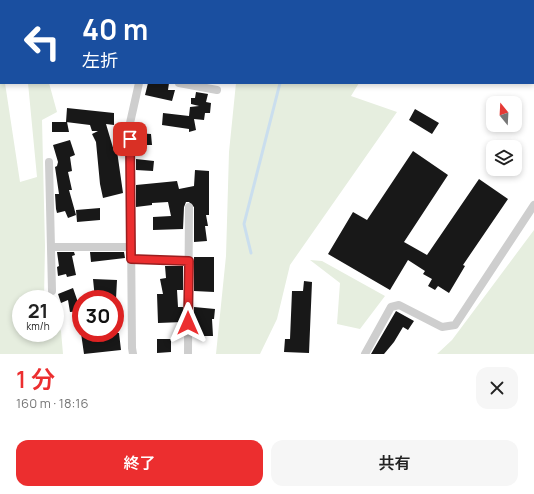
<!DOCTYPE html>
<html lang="ja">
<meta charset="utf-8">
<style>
:root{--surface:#fff;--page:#f6f6f6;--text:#222;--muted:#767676;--accent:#ec2e2f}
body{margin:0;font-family:Manrope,"Noto Sans JP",sans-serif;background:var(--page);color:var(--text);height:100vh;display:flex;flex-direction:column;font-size:15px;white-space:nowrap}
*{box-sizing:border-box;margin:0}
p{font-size:13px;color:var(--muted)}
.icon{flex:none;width:22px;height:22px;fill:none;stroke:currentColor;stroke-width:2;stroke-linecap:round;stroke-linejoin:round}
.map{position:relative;height:354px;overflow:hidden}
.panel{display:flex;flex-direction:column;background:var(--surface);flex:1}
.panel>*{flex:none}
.banner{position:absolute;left:0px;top:0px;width:534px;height:84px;box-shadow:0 2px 6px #0003;background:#1a4fa0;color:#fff;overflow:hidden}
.needle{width:26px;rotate:342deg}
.controls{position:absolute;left:486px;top:96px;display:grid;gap:8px}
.controls a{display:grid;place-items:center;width:36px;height:36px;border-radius:8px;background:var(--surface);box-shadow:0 2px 6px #0003;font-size:20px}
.speed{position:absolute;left:12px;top:290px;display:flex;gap:8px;font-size:20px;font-weight:700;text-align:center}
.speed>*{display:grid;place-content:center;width:52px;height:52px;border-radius:50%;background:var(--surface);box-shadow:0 2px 6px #0003;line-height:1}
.speed small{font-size:10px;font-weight:400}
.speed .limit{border:6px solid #d22;background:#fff;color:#111}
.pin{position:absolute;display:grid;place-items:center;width:34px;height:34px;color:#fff;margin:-17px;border-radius:8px;box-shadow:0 2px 6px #0006}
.me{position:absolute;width:44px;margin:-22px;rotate:0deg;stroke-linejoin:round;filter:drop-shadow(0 0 3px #0008)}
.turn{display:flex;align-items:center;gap:14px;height:84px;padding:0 16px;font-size:18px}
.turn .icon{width:52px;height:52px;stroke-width:2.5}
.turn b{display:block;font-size:28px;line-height:34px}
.round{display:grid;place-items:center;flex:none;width:42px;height:42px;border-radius:12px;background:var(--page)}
.summary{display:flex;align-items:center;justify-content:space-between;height:68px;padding:0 16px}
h1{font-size:24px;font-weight:600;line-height:30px;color:var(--accent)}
.action{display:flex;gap:8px;margin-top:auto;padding:8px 16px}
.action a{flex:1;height:46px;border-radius:12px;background:var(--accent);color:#fff;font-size:16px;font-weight:600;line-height:46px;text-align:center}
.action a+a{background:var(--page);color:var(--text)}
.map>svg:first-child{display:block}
.green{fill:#e6eedf}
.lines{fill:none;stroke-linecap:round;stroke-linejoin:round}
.stream{stroke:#cadeee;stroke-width:3}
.building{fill:#181818}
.minor{stroke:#cecece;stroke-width:8}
.route-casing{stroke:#991e1f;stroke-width:10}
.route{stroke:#ec2e2f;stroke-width:7}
</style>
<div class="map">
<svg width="534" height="354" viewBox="0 0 534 354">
<rect width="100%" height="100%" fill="#fff"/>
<path class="green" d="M249,0H413L249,1Z
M0,46L1,83H5L20,182L37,177L28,83H49L57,112L42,120L45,246L44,299H21V333H55V321L61,331L63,354H0Z
M236,83H359L351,96L397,112L290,265L277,319L260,354H216L226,256L229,152Z
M534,230V354H437L452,340Z
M310,260L322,261L385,296L360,329L337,324L340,283Z"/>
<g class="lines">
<path class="stream" d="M310,1L311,0
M251,253L244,224L280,83"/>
</g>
<path class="building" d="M148,83H169L168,90H175L172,101L145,95Z
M196,92L208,94L206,102L211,103L210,113H205L204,120L194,119L196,130L189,132V129L162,125L163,113L189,116L190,107L199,106L191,104V98H195Z
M67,108L114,113V125L106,124L114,151H117L123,193L103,198L100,184L96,142L92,134L98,131H92L90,125L66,122Z
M415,109L439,123L432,134L409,120Z
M52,122H67L69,132H52Z
M136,133L151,134L152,145H143L144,141H136Z
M70,140L75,155L70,157L72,171L68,172L72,190H69L76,215L68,218L65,211L57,213L56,209L55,194H59L55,167L57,166L58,162L53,145Z
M413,151L448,175L404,242L427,255L479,179L508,199L463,265L465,266L449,293L438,286L435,290L428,286L432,279L423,274L425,271L408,260L390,290L328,254L353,212L367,220Z
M136,159L154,161L153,171L136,170Z
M195,170L209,171V215H206L208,226H205L207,241L194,242V207L189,202H186L184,207L183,229L153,230V217L171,216L168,202L152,203V205L136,207V185L177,181L179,189L194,186Z
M100,208V220L77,222L76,210Z
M57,252H74L75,255L72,256L76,275L67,277L66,274L58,276L57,267L59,266Z
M90,252H124L125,258L91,262Z
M194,257H214V292L194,291Z
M165,266H183V290H177L178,307H183V322L158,323L157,294H163L160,279L166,278Z
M93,279L117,280L116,299H95Z
M304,281L312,282L309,353L284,352L285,339H290L292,291H303Z
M73,288L81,311L70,312L68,300L61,303L58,294Z
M194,307L215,309L214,319H212L213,336H194Z
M396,311L414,321L408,330L403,327L394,342L384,354H371Z
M81,333H119L121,350L84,354Z
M157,339H171V352L157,353Z"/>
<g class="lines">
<path class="minor" d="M164,1V0
M179,83L217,90
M49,162L52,291
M51,247H131
M131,259L189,261
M133,354L132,348L130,123L139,83
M188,354L189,207
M365,354L391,307L399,305L442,327L455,325L534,205"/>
</g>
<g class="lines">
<g class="route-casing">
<path id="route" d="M130,139L131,259L189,261L188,323"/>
</g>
<use href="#route" class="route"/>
</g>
</svg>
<div class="controls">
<a><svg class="needle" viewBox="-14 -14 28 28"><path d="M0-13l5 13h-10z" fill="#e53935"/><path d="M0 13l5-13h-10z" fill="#767676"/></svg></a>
<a><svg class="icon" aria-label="layers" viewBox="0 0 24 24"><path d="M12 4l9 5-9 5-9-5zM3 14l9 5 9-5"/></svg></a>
</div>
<div class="speed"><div>21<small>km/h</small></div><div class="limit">30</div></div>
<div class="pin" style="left:130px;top:139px;background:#d93025"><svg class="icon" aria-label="arrive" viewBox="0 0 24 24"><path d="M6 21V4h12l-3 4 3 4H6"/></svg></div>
<svg class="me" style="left:188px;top:323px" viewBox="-20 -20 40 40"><path d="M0-17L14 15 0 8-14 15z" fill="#ec2e2f" stroke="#fff" stroke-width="4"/></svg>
<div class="banner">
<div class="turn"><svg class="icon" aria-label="left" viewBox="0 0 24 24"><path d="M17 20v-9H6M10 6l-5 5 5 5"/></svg><div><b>40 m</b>左折</div></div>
</div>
</div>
<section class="panel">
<div class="summary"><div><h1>1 分</h1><p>160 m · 18:16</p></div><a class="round"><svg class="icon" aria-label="close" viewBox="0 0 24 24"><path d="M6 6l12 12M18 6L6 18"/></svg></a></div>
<div class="action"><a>終了</a><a>共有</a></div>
</section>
